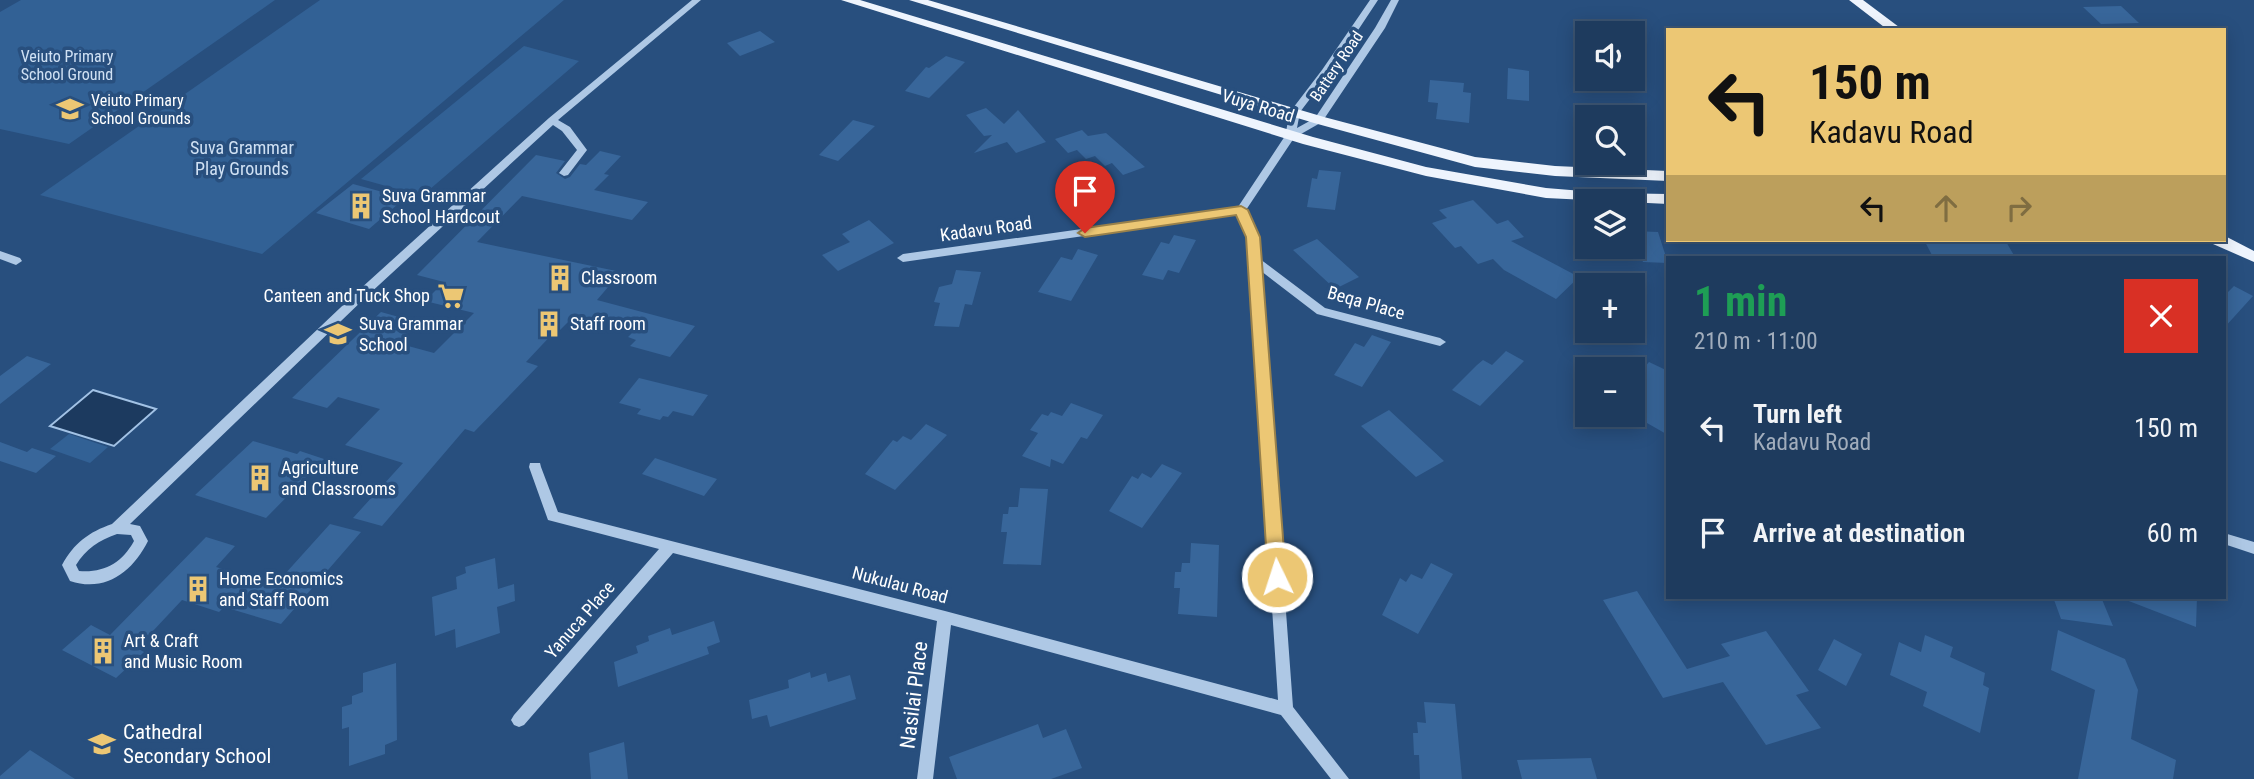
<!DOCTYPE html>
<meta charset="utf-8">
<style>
:root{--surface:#1e3b5e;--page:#2b4667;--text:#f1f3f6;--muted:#a1adbc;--line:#3c5573}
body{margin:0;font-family:"Roboto Condensed",sans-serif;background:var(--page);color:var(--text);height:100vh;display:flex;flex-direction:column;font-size:26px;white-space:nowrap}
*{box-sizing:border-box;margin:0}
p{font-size:23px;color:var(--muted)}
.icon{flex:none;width:38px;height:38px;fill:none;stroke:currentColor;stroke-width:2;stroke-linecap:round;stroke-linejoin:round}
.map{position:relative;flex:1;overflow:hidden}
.sheet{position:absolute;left:1666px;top:256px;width:560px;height:343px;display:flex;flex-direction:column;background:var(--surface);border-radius:0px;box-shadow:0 4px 18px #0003,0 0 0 2px var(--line)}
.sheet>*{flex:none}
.top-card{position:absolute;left:1666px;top:28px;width:560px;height:214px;border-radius:0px;box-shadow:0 4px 18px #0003,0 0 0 2px var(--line);background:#ecc774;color:#111;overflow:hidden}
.buttons{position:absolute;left:1575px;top:21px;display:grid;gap:14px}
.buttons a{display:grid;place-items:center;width:70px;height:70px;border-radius:0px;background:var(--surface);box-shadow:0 4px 18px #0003,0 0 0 2px var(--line);font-size:35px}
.pin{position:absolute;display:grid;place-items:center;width:60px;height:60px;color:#fff;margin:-72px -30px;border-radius:50% 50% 50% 0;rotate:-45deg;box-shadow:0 0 7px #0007}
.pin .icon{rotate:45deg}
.me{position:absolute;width:77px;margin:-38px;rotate:356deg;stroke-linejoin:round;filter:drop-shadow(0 0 5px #0008)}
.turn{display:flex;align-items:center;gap:24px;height:147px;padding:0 28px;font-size:32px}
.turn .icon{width:91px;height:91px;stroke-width:2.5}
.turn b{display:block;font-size:49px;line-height:60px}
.lanes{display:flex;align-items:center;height:66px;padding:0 28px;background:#0003;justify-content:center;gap:35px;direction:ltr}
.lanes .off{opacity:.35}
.round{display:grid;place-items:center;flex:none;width:74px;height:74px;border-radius:0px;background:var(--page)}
.headline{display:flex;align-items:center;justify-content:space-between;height:119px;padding:0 28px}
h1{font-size:42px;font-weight:700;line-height:52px;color:#1e9e55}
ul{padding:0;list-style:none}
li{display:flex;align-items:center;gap:21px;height:105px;padding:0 28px}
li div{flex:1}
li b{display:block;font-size:26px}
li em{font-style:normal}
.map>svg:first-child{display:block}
.green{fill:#326195}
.water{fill:#1c3a5f;stroke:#a2c2e5;stroke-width:2}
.building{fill:#38669a}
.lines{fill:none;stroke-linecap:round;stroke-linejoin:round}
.minor{fill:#aec8e5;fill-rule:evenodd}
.major{fill:#eef4fd;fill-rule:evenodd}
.route{fill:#ecc774;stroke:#99814b;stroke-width:2}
.labels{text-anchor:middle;stroke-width:7;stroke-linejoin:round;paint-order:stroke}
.far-park-label{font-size:16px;fill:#d0e1f4;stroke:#284f7e}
.far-street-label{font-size:16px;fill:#fff;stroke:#284f7e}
.far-poi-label{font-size:16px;fill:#fff;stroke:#284f7e;text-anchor:start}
.street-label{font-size:18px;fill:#fff;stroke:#284f7e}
.park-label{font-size:18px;fill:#d0e1f4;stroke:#284f7e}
.poi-label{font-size:18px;fill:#fff;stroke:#284f7e;text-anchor:start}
.near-street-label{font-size:21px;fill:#fff;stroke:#284f7e}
.near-poi-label{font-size:21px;fill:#fff;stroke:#284f7e;text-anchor:start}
</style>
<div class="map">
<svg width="2254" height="779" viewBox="0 0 2254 779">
<rect width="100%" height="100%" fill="#284f7e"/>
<path class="green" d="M21,0H275L69,144L0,129V12Z
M320,0H564L262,254L40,195Z
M524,46L579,61L422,196L361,179Z
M69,434L108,447L90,463L50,449Z"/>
<path class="water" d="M93,390L156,409L114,446L50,426Z"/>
<path class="building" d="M2121,6L2139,23L2101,24L2083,7Z
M760,31L775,42L740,56L727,43Z
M946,56L965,62L929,98L905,91L926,67L929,68Z
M1508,68L1529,71V101L1507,99Z
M1430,80L1464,83L1463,92L1471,93L1469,123L1436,119L1438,103L1428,102Z
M986,108L1004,124L1018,110L1046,142L1016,153L1007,142L974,153L992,135L984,136L966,115Z
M853,120L875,126L838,161L819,155Z
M1082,130L1088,136L1106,133L1145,167L1123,175L1112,163L1105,166L1095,156L1086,159L1077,150L1068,153L1055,139Z
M600,151L621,156L604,174L609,175L594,190L648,202L632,220L522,196L477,242L621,272L597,300L695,326L670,357L630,346L636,340L628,337L634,331L583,316L580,320L572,318L559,331L556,330L526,362L538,366L474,432L465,429L382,526L353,518L403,463L345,445L380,409L338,397L327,408L292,398L381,312L406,319L395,330L407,334L397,343L434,353L474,313L425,301L444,282L417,275L536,155L565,161L556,173L565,179L570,177L580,164L586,165Z
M1319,170L1341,172L1335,210L1307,207L1312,178L1317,179Z
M353,184L405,198L369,229L316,213Z
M1473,200L1497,224L1508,220L1524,237L1511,241L1579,277L1556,299L1504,270L1493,259L1478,264L1461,246L1455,248L1432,223L1447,218L1439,210Z
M869,220L894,243L838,271L822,255L850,242L842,234Z
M1633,231L1658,232L1668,263L1643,262L1641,257L1633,256Z
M1174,235L1196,240L1179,273L1168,270L1163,280L1142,275L1161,242L1169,244Z
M1317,239L1359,277L1335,289L1293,250Z
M1924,240H2005L2015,257H1933Z
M1078,249L1098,255L1071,301L1038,292L1061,257L1072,260Z
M956,270L981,272L972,305L965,304L959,327L934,326L940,303L934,302L939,287L952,284Z
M2234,286L2253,296L2224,328V296Z
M1372,335L1391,342L1362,387L1334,375L1355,343L1364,347Z
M1506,351L1524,361L1480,406L1452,390L1477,365L1483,360L1492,365Z
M27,356L51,364L0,404V376Z
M1649,362L1668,371V435L1633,415V374H1639Z
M639,378L708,395L693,416L673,411L668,417L663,416L660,420L637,414L641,409L619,403Z
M1071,403L1103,415L1087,439L1081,437L1063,464L1051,459L1050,467L1022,456L1038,433L1030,430L1042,414L1048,416L1051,412L1062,416Z
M1389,410L1444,461L1416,477L1361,426Z
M926,424L947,435L895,490L865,474L893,440L897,442L903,436L911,440Z
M253,441L297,454L300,451L324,459L266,518L195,495Z
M0,442L27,452L32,448L56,456L36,473L0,461Z
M655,458L717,479L704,496L642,474Z
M1162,464L1182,473L1142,528L1109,511L1132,476L1138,479L1142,473L1151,478Z
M1020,488L1048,489L1041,565L1003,564L1007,532H1001L1003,514H1008L1009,507H1018Z
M330,524L361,532L281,624L224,607L219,612L182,600L137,648L144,652L116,678L62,650L91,625L110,635L206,537L235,546L216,567L275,585Z
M1191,543L1219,545L1217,617L1178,614L1180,588H1174L1175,572H1181L1182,563H1190Z
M495,558L498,589L514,584L515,601L497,607L500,633L456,648L455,629L435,636L432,597L457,589L456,577L466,573L465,567Z
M1431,563L1453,574L1418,634L1382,615L1400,578L1406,582L1411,574L1422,579Z
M1637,591L1687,669L1730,656L1721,644L1766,631L1809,691L1796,695L1821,728L1766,745L1723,682L1663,698L1603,600Z
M2053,597H2101L2113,626L2061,619Z
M2121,597H2197L2196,627L2121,598Z
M714,621L720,642L707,647L709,654L618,687L614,662L638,653L636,646L649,641L648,636L670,628L672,635Z
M2058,630L2125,659L2138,690L2131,739L2176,760L2173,779H2078L2095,690L2051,670Z
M1925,635L1953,647L1950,657L1985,673L1983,685L1989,688L1980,733L1923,706L1927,692L1890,675L1899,642L1921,652Z
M1834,639L1862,654L1846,686L1818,670Z
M396,663L397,740L385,745V754L349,766V727L342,729V707L352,704V696L363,692V673Z
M810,672L811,678L826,673L828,682L850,675L856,699L770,727L767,715L752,719L749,700L789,688L788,680Z
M1424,702L1455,704L1462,779H1420L1419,755H1414L1413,733H1418L1417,722L1426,723Z
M1038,724L1043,738L1066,729L1082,768L1051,779H957L949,757Z
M624,742L628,779H591L589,753Z
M30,750L75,779H0V776Z
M1591,758L1597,779H1522L1517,760Z"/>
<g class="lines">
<path class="minor" d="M692,0H701L558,120L570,127L587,150L568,175L564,176L559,173L577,150L562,131L553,125L367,296L130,524L140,526L148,541C133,571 106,593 70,581L62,565C74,543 89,532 112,524L359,290L549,118ZM117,534L131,535L134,541C122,563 104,573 79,571L76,565C86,549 99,540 117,534Z
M1370,0H1378L1329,74L1300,112L1297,128L1315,118L1375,28L1391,0H1399L1385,28L1322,122L1294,138L1246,210L1258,238L1260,259L1325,308L1440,338L1446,342L1440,346L1317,314L1261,271L1293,707L1349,779H1331L1281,715L951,625L933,779H917L937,621L673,553L524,725L519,727L514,725L511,720L514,715L659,549L548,520L529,467L530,463H540L541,467L558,512L945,611L1278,700L1248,238L1237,214L903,262L897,258L903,254L1238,207L1285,136L1290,112L1322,70Z
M0,251L20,258L22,261L16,265L0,259Z
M2224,533L2254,542V554L2224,544Z"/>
<path class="major" d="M841,0H860L1313,137L1426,167L1546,188L1607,193L1668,194V204L1546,198L1426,176L1303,144Z
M909,0H928L1324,117L1475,157L1555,166L1668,171V181L1555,176L1475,167L1314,123Z
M1849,0H1863L1903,30H1888Z
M2225,236L2254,251V262L2213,244L2211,240H2224Z"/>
</g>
<path class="route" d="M1241,206L1248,210L1260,237L1286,577L1283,582L1277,585L1271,582L1268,577L1246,237L1236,215L1085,237L1078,233L1085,228Z"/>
<defs>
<g id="school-bare" transform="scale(2.1)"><path d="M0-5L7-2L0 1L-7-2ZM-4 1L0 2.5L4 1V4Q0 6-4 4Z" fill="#ecc774" stroke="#284f7e" stroke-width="2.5" paint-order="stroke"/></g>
<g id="building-bare" transform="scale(2.1)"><path d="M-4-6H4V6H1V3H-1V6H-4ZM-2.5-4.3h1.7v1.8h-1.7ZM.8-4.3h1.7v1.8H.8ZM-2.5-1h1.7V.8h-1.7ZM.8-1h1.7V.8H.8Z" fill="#ecc774" stroke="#284f7e" stroke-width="2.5" paint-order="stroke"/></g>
<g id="supermarket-bare" transform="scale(2.1)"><path d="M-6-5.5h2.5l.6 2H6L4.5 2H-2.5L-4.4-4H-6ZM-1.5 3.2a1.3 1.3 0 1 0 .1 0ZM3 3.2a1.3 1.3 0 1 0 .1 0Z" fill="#ecc774" stroke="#284f7e" stroke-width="2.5" paint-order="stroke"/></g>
</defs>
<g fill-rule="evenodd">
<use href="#school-bare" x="70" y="109"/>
<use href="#building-bare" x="361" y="206"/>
<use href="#building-bare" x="560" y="278"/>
<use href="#supermarket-bare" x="451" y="296"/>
<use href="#building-bare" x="549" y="324"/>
<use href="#school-bare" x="338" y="334"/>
<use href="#building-bare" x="260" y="478"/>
<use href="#building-bare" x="198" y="589"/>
<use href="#building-bare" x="103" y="651"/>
<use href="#school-bare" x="102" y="744"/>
</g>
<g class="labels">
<g class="far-park-label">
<text x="67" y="62">Veiuto Primary<tspan x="67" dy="18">School Ground</tspan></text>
</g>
<g class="far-street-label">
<text transform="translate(1336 66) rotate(-56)" y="6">Battery Road</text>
</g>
<g class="far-poi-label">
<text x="91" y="106">Veiuto Primary<tspan x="91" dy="18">School Grounds</tspan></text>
</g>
<g class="street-label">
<text transform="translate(1258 106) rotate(17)" y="6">Vuya Road</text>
<text transform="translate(986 229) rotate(-8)" y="6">Kadavu Road</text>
<text transform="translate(1366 303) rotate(16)" y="6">Beqa Place</text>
<text transform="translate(900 585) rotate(15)" y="6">Nukulau Road</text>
<text transform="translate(580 620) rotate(-49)" y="6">Yanuca Place</text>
</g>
<g class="park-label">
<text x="242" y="154">Suva Grammar<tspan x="242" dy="21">Play Grounds</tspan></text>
</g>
<g class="poi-label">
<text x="382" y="202">Suva Grammar<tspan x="382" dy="21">School Hardcout</tspan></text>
<text x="581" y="284">Classroom</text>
<text x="430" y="302" text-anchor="end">Canteen and Tuck Shop</text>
<text x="359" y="330">Suva Grammar<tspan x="359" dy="21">School</tspan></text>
<text x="570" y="330">Staff room</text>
<text x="281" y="474">Agriculture<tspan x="281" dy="21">and Classrooms</tspan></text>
<text x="219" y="585">Home Economics<tspan x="219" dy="21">and Staff Room</tspan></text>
<text x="124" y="647">Art &amp; Craft<tspan x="124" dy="21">and Music Room</tspan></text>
</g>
<g class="near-street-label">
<text transform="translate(914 695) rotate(-83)" y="7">Nasilai Place</text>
</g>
<g class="near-poi-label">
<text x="123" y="739">Cathedral<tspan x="123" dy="24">Secondary School</tspan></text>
</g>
</g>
</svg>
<div class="buttons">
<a><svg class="icon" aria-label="sound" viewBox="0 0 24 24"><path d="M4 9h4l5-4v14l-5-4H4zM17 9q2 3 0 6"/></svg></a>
<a><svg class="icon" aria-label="search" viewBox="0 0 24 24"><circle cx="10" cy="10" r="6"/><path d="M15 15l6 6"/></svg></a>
<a><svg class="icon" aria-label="layers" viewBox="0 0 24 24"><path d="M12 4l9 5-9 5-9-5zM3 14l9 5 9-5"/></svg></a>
<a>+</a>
<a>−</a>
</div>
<div class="pin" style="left:1085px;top:233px;background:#d93025"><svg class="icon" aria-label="arrive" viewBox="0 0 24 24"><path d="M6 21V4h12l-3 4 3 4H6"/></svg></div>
<svg class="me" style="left:1277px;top:577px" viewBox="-20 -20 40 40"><circle r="17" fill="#ecc774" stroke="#fff" stroke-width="3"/><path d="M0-11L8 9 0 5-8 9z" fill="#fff"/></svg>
<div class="top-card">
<div class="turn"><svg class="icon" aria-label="left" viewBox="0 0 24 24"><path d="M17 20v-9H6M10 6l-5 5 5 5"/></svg><div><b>150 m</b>Kadavu Road</div></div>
<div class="lanes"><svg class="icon" aria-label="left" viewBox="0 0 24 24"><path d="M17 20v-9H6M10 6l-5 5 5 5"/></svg><svg class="icon off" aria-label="ahead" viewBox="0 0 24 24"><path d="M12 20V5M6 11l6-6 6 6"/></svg><svg class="icon off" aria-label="right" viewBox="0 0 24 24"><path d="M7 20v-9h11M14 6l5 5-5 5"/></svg></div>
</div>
<section class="sheet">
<div class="headline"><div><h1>1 min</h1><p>210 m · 11:00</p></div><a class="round" style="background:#d93025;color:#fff"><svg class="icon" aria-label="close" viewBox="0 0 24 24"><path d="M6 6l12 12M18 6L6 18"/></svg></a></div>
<ul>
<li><svg class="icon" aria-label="left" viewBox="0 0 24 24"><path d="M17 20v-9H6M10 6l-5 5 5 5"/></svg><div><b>Turn left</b><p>Kadavu Road</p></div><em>150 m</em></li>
<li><svg class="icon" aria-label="arrive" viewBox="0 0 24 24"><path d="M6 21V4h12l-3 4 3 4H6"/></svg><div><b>Arrive at destination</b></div><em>60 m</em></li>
</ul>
</section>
</div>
